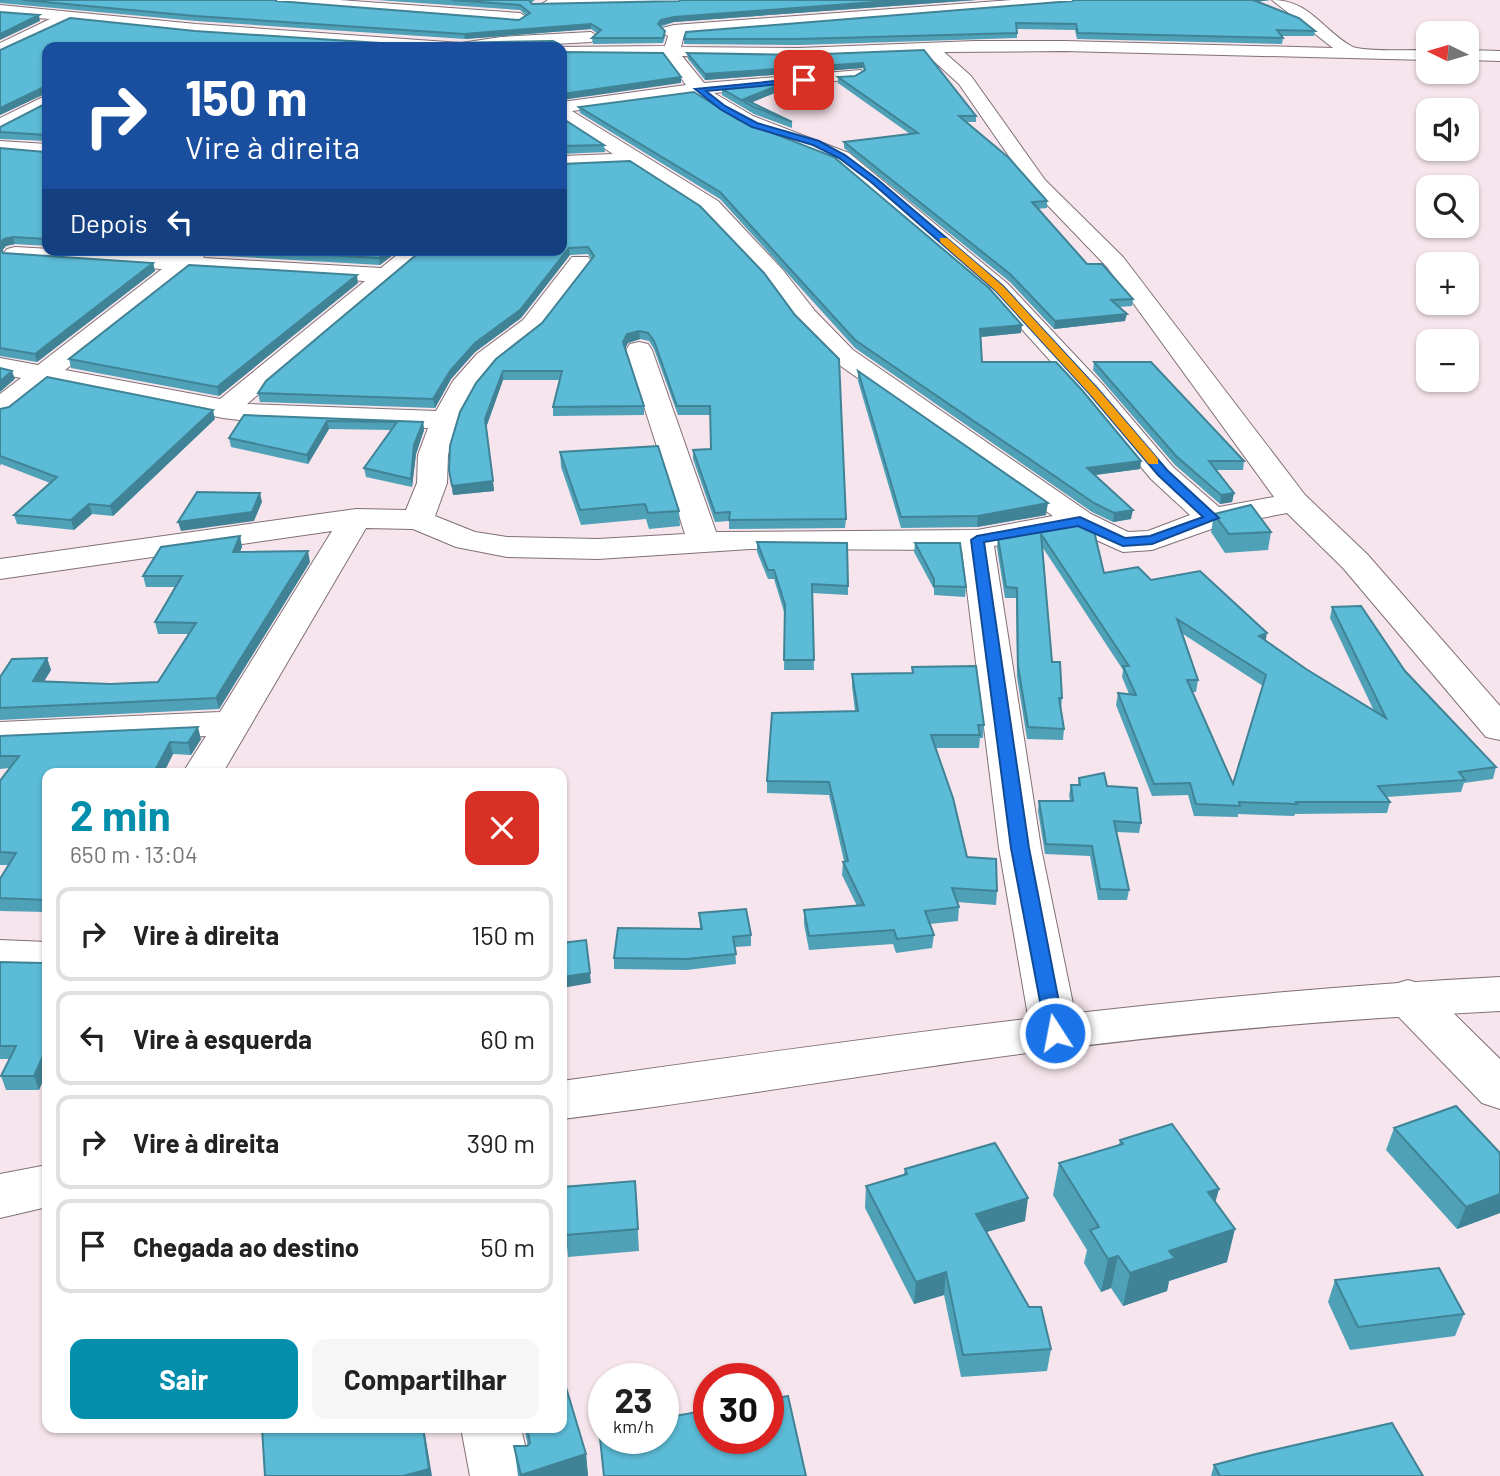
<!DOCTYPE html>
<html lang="pt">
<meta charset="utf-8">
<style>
:root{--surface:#fff;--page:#f6f6f6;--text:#222;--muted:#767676;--line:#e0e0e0;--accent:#038eac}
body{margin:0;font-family:Barlow,sans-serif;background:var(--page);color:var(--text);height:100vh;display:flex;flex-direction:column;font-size:26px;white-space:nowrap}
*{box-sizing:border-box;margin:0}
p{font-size:23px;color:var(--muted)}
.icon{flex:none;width:38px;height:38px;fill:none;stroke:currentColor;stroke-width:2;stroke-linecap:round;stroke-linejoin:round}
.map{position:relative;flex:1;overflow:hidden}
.panel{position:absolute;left:42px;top:768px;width:525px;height:665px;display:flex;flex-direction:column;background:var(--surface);border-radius:14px;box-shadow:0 2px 5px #0004}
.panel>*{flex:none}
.hud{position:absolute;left:42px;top:42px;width:525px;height:214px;border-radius:14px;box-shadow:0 2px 5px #0004;background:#1a4fa0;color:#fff;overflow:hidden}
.needle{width:46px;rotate:275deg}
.buttons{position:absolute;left:1416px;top:21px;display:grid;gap:14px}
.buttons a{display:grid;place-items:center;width:63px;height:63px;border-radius:14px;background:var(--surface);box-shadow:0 2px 5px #0004;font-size:35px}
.speed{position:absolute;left:588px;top:1363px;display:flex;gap:14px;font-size:35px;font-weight:700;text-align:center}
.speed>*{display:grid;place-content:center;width:91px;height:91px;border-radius:50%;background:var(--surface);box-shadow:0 2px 5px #0004;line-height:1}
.speed small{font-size:18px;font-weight:400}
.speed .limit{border:10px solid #d22;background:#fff;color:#111}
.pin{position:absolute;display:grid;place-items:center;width:60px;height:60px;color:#fff;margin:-30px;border-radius:14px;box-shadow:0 4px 10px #0006}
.me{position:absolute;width:77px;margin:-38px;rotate:349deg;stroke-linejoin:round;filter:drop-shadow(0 0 5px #0008)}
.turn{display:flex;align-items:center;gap:24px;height:147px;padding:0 28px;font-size:32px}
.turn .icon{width:91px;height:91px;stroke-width:2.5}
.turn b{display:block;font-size:49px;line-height:60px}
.then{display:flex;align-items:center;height:66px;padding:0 28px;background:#0003;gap:14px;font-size:26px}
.round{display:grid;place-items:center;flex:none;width:74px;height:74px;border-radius:14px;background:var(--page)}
.overview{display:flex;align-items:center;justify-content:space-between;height:119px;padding:0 28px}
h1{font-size:42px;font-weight:700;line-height:52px;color:var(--accent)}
.action{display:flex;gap:14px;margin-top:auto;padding:14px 28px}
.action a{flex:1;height:80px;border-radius:14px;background:var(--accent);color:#fff;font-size:28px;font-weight:700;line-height:80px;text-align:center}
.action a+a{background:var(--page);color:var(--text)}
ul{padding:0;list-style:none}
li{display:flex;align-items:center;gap:21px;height:94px;margin:0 14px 10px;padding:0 14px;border:4px solid var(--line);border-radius:14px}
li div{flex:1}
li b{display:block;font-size:26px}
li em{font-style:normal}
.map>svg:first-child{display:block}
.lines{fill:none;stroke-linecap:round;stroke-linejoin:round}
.minor-casing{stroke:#807177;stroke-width:2}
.major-casing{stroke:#807177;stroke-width:2}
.minor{fill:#fff;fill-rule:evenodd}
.major{fill:#fff;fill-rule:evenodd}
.wall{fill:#4fa1b8;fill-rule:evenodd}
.shaded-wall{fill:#408396}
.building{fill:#5cbbd6;stroke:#408396;stroke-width:2;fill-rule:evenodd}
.route{fill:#1a73e8;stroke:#114b97;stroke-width:2}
.slow{fill:#f59e0b}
</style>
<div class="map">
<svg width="1500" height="1476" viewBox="0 0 1500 1476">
<rect width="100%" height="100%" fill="#f6e5ec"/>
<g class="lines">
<g class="minor-casing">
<path id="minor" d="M271,0H339L520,13L528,18L520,23L278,4Z
M548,0H686L679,4L543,8L540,5Z
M1012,0H1078L1071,4L684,35L681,47L799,48L975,41H1064L1333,48L1272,0C1309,0 1322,29 1351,46C1360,52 1414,50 1428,50V60L1064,51L944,52L971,76L1045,180L1123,257L1305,495L1367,554L1500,706V740L1486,737L1343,568L1287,513L1220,526L1152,550L1123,552L1076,531L994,546L1041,848L1079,1033L1072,1045L1055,1051L1038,1045L1031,1033L999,848L962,550L750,549L598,559L507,557L456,547L413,529L366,528L222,774H182L206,736L0,746V722L220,712L332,531L0,579V559L356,509L406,510L417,483L418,455L428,428L256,422L223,418L49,383L10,414L0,416V394L21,378L0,374V358L38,365L162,269L7,259L3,254L7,249L15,247L179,256C187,251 193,249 202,251L204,258L381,268L403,250H428L247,404L436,411L453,381L477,354L523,320L572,257H588L592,262L541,330L495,366L475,390L459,420L448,455L447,483L435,516L475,532L507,537L598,539L685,534L626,350L630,344L639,342L648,344L652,350L716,532L977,530L1053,516L835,362L797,321L766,279L702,211L631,165L562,168V156L613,154L562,121V102L686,85L665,56L562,55V47H556L665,46L668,36L660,31L662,28L674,25ZM925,53L959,84L1031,188L1107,267L1274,497L1219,507L1173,467L1103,385L1008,284L849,153L753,116L714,93L855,79L864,74L861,70L704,83L682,56L799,58ZM695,95L719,113L740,124L835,161L990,294L1083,397L1151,479L1190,515L1148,531L1128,532L1091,514L853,350L815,311L782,269L718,201L572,111ZM190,271L365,281L220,399L65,370Z
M0,5L196,24L461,43L501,37L591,32L599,37L591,42L498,47H391L196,34L71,21L0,54V43L50,19L0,15Z
M1466,50L1500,51V61L1466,60Z
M47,95V107L0,132V118Z
M0,141L47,144V156L0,153Z
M0,940L47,942V974L0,972Z
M1408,980L1425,985L1500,1059V1109L1482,1103L1391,1009L1385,997L1391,985Z
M461,1428H521L532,1476H470Z"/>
</g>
<g class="major-casing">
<path id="major" d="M1500,977V1011C1342,1019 1184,1032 1027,1053C872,1073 717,1100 562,1119V1081C874,1037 1185,993 1500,977Z
M47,1165V1207L0,1218V1174Z"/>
</g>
<use href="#minor" class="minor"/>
<use href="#major" class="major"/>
</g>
<path class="wall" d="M0,0H275L277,1L519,20L526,16L520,10L376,0H535L531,3L532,4L679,1L681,0H976L674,22L660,27L665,31V37L663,43L593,44L592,38L598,34L591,29L465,39L196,21L0,3Z
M1074,0H1270L1257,2L1315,31L1314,36H1281L1283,38L1282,44L1077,39L1075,30L1017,29V38L799,45L684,44V39L1072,1Z
M195,31L396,44L47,47V141L0,139V127L47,103L46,93L0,115V50Z
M924,50L976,116V122H966L1047,201V208L1037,209L1087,264L1133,299L1132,306L1119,307L1125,321L1054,329L1010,282L844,148V142L910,134L838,83V77L855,76L864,71L863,68L705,80L688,59L687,53L799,55Z
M787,82V88L751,102L792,122V128L754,114L722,95V89Z
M579,107L1021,333L981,337L982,362L1141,461L1140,469L1096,475L1131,519L1113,522L1092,512L855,348L720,199L580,113Z
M562,118L604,145L605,152L562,154Z
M0,148L45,152L47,150V246L15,244L6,246L2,251L3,253L153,263L155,271L37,362L0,356Z
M562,164L846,519L845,528L729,529V521L715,522L693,459V450L711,449L710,415H678L654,349L649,341L640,339L628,343L625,348L644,406V415L553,416V407L560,380H503L486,427L494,491L453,495L449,470L460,412L542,323L591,259L588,254L570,255L521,318L475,352L451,379L435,408L260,402L258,393Z
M122,250H188L178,253Z
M203,250H399L380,265L206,255Z
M358,283L219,396L71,368L69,359Z
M1094,362L1244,461L1243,470H1216L1234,493L1232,502L1220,504L1175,465L1093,370Z
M858,371L1046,515L977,527L901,528L858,381Z
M0,409L215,419L113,516L92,514L74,530L17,524L14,515L50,483L1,464L0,466Z
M244,415L423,422L424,430L416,454L412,487L366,477L364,468L391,430L329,429L308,464L231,447L229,438Z
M560,452L679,511L680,526L649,529L646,519L581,525L561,467Z
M1214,514L1271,532L1268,550L1225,553L1211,532Z
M1077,523L1104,573L1151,580L1266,640L1306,669L1374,711L1330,618L1332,607L1405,671L1496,767L1493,779L1464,783L1461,792L1386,797L1390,802L1387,813L1295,814L1294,816L1238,814V817L1194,816L1188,795L1152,796L1116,705L1118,693L1129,694L1122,677L1123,670L1043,548L1052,662L1062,698L1061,709L1064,729L1063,740L1027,739L1017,677L1016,598H1005L997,548L998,538ZM1183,634L1263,686L1233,784L1192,692H1196L1198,680Z
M240,536L242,547L240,552L310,562L219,709L0,720V677L47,658L51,670L44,681L110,684L158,682L188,634H158L155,622L175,587H146L143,576Z
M757,542L848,586V595L812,593L814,670H784L785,615L774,579H768L757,552Z
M915,543L966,587L965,597L934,595V589L914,552Z
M912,667L984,725L983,738H980L979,748H936L967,857L997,891L996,905L957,902L959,907L958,921L930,924L934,935L932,948L896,953L893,944L809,950L804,924V910L857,906L842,875L843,862L844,861L829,795L767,793V781L855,711L852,686V674L912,673Z
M0,736L201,739L191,755L173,754L163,774H47V912L0,911V879L9,865H0V781L9,768L0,769Z
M1079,778L1107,786L1141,823L1139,833L1116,832L1129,890L1127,900H1098L1090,856L1045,854L1038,811L1039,801H1070L1069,795L1071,785H1078Z
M699,913L751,935V946L735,947L736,964L687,970L614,969V958L700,929Z
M47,947V1071L39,1090H6L1,1076L10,1059H0V962L42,963L45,961Z
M1394,1128L1500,1153V1213L1457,1229L1386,1150Z
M1120,1140L1219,1189L1215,1202L1227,1262L1169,1281L1167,1291L1123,1306L1111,1288L1101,1292L1084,1263L1087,1250L1053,1195L1059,1163L1119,1145Z
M905,1169L1025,1221L986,1232L1051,1349L1047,1371L961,1377L944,1295L914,1304L865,1208L866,1186L904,1174Z
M635,1181L639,1251L568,1257L566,1235Z
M1335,1280L1464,1314L1455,1336L1350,1350L1328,1302Z
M524,1428H562L586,1454L588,1476H518L514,1446H528Z
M1214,1465L1423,1476H1211Z"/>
<path class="shaded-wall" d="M902,0H976L674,22L661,25L658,30V24L661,20L674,17Z
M1245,0H1270L1245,3Z
M39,15L40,21L0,40V34Z
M591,24V29L465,39L464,34Z
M863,63V68L705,80V74Z
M681,77V83L562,100V94Z
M787,82V88L748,104L744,99Z
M46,86L47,93L0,115V108Z
M13,237L15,244L6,246L1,252L0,243L4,239Z
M569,248L570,255L521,318L475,352L451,379L435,408L433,399L450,371L475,343Z
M178,250H188L178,253Z
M388,250H399L380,265L379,258Z
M153,263L155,271L37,362L35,354Z
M357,275L358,283L219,396L217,387Z
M1127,314L1125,321L1054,329L1055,321Z
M1022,325L1021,333L980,337V329Z
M639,331L640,339L628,343L624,351L623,342L627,334Z
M12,371L15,379L0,392V381Z
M503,371V380L486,428L485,419Z
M213,410L215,419L113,516L110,506Z
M327,421L329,429L308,464L307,455Z
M423,422L424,430L416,454L412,487L411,479L414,445Z
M1141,461L1140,469L1086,476L1087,468Z
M493,481L494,491L453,495L452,486Z
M260,493L262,502L254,521L181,531L178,522Z
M1234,493L1232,502L1220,504L1221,495Z
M1048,503L1046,515L977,527L978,516Z
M89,504L92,514L74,530L71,520Z
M1133,510L1131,519L1113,522L1114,513Z
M240,536L242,547L235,563L233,552Z
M308,551L310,562L219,709L216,698Z
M1267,633L1265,644L1259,636Z
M47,658L51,670L37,693L33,681Z
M198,727L201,739L191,755L188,743Z
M170,742L173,754L163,774H153Z
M590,973L591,983L562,988V977Z
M47,1047V1071L39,1090L34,1076Z
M1219,1189L1210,1221L1208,1192Z
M1500,1194V1213L1457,1229L1466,1207Z
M1028,1198L1025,1221L973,1236L976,1214Z
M1235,1229L1227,1262L1169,1281L1167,1291L1123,1306L1130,1273L1169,1251Z
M1118,1256L1111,1288L1101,1292L1108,1259Z
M946,1272L944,1295L914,1304L916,1282Z
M423,1428H424L432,1476H403Z
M586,1454L588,1476H521V1475Z"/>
<path class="building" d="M23,0H275L277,1L519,20L530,13L520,5L452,0H529L532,4L679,1L681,0H902L674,17L661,20L658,24L665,31L663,38H592L601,30L591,24L464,34L195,16Z
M1074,0H1253L1299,18L1315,31L1277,30L1283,38L1078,33L1076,24L1016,23L1017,33L799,39H684L686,32L1072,1Z
M0,12L39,15L0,34Z
M70,18L195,31L396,44L553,41L559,44L560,47H47V136L46,135L0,132V127L47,103L46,86L0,108V50Z
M924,50L976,116H959L1009,158L1047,201L1032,202L1087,264H1102L1133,299L1111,300L1127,314L1055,321L1010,274L844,142L918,133L838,77L855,76L865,70L863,63L705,74L687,53L799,55Z
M562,52L663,53L681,77L562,94Z
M787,82L744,99L792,122L754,107L722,89Z
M694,92L739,120L834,157L989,288L1022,325L980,329L982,362H1056L1082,390L1141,461L1087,468L1133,510L1114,513L1094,503L855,340L720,192L579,107Z
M562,118L604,145L562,146Z
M0,148L45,152L47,150V239L13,237L4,239L0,243Z
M630,161L700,206L764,273L795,315L839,359L846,519L729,520L730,512L715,513L693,450L711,449L710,406H677L654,341L648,333L639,331L627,334L623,342L644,406L553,407L562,371H503L485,419L493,481L452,486L449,470L450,446L460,412L476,383L496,359L542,323L594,256L588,247L569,248L520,310L475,343L450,371L433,399L258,393L266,381L422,250H562V164Z
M0,247L3,253L153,263L35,354L0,348Z
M249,250H388L379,258Z
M189,265L357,275L217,387L69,359Z
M1094,362H1151L1244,461H1209L1234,493L1221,495L1176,456Z
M0,368L12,371L0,381Z
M858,371L1048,503L978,516L901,517Z
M47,377L213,410L110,506L89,504L71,520L14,515L57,477L0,456V409L9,407Z
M244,415L423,422L414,445L411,479L364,468L397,422L327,421L307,455L229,438Z
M658,446L679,511L648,513L645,504L580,510L560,452Z
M197,492L260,493L252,512L178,522Z
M1251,505L1271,532L1229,534L1214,514Z
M1077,523L1094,531L1104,573L1138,567L1151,580L1200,571L1267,633L1259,636L1306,669L1386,718L1332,607L1361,606L1405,671L1496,767L1459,772L1465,780L1378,786L1390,802H1296L1297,804L1239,802L1240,806L1196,804L1190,783L1154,784L1118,693L1136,695L1123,666H1129L1041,534L1052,662H1060L1062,698H1059L1064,729L1028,727L1018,666L1017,588L1006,587L998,538ZM1177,619L1266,675L1233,784L1187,680H1198Z
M240,536L233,552L308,551L216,698L0,708V677L12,659L47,658L33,681L110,684L158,682L196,623L155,622L182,576H143L161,547Z
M757,542L847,543L848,586L812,584L814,660H784L785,605L774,570H768Z
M915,543H960L966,587L934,586V579Z
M976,666L984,725H978L980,735H931L953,798L967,857L996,859L997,891L952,888L959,907L925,911L934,935L897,939L894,930L809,936L804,910L864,905L843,862L848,861L829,782L767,781L772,713L858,711L852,674L913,673L912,667Z
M198,727L188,743L170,742L153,774H47V900L0,898V879L16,853L0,852V781L19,756H0V736Z
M1104,773L1107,786L1137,788L1141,823L1114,821L1129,890L1100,889L1092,846L1046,844L1039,801H1073L1071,785H1080L1079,778Z
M746,909L751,935L733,937L736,954L687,959L614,958L618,928L702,929L699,913Z
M586,940L590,973L562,977V943Z
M45,947H47V1047L34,1076H1L16,1046H0V962L42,963L45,961Z
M1456,1106L1500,1153V1194L1466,1207L1394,1128Z
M1172,1124L1219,1189L1208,1192L1235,1229L1169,1251L1175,1258L1130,1273L1118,1256L1108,1259L1090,1230L1099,1227L1059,1163L1123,1144L1120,1140Z
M995,1143L1028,1198L976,1214L1029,1307H1041L1051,1349L963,1355L946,1272L916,1282L866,1186L907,1174L905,1169Z
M635,1181L638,1229L566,1235L563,1187Z
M1439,1268L1464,1314L1358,1327L1335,1280Z
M562,1374L586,1454L521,1475L514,1446H527L530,1443L527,1428H562Z
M788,1396L806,1476H604L599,1429L604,1428V1438H663V1418L709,1410V1438H768V1400Z
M1392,1423L1423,1476H1220L1214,1465L1256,1454Z
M262,1428H423L429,1469L403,1476H265Z"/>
<path class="route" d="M806,78L804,82L706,91L725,106L757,123L819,141L845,155L877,179L1003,286L1097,388L1167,470L1219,518L1152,544L1123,546L1078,526L984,542L1029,848L1065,1033L1062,1038L1055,1040L1048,1038L1046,1033L1011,848L971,540L977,536L1080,517L1125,538L1150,536L1203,517L1158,475L1089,393L996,291L871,182L839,158L813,145L752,127L720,109L695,89Z"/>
<path class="slow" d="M940,238H947L1003,286L1097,388L1158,459V464H1149L1089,393L996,291L940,242Z"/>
</svg>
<div class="buttons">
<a><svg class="needle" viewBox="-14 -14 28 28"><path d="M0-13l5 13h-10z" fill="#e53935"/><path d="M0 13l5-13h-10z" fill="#767676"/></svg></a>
<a><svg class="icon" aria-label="sound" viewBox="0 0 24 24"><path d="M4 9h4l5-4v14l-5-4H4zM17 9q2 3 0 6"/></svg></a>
<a><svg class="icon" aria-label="search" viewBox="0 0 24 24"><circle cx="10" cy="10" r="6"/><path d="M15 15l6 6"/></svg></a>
<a>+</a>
<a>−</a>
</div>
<div class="speed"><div>23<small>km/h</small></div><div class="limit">30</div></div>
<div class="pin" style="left:804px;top:80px;background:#d93025"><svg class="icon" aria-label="arrive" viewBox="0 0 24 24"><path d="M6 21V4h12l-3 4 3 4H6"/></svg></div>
<svg class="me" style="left:1055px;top:1033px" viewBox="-20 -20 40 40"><circle r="17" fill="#1a73e8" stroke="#fff" stroke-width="3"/><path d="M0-11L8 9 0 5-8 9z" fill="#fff"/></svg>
<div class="hud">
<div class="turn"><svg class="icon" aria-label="right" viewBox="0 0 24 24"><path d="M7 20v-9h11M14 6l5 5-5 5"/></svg><div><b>150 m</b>Vire à direita</div></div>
<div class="then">Depois<svg class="icon" aria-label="left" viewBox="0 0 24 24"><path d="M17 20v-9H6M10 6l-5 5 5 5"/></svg></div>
</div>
<section class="panel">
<div class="overview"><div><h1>2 min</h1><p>650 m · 13:04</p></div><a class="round" style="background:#d93025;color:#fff"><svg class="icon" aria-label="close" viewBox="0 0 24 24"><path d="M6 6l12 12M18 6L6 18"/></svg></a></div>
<ul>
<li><svg class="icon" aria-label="right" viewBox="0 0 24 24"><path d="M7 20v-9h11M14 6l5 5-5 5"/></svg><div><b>Vire à direita</b></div><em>150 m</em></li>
<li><svg class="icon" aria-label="left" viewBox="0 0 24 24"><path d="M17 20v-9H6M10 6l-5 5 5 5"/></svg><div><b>Vire à esquerda</b></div><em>60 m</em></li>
<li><svg class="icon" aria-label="right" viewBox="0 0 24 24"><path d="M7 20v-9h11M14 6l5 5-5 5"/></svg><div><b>Vire à direita</b></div><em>390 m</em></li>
<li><svg class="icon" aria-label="arrive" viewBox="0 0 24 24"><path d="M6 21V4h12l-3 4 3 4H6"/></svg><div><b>Chegada ao destino</b></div><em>50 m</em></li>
</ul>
<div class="action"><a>Sair</a><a>Compartilhar</a></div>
</section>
</div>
